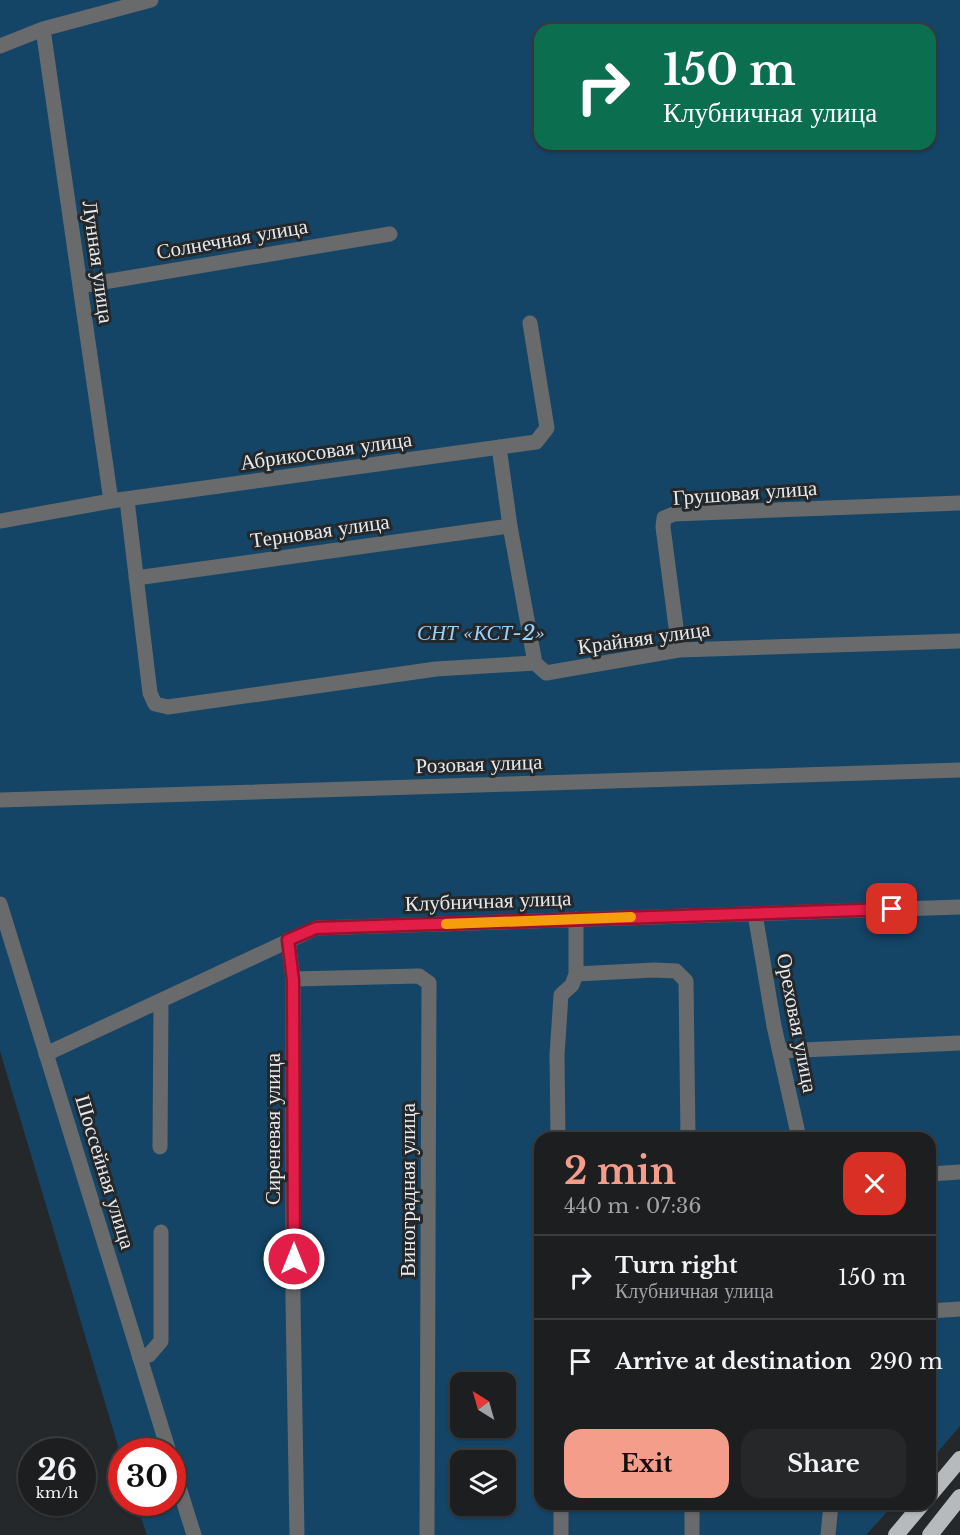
<!DOCTYPE html>
<meta charset="utf-8">
<style>
:root{--surface:#1c1e20;--page:#252729;--text:#f1f3f6;--muted:#a0a2a5;--line:#3a3c3e;--accent:#f49d8b}
body{margin:0;font-family:"Libre Baskerville",serif;background:var(--page);color:var(--text);height:100vh;display:flex;flex-direction:column;font-size:22px;white-space:nowrap}
*{box-sizing:border-box;margin:0}
p{font-size:20px;color:var(--muted)}
.icon{flex:none;width:33px;height:33px;fill:none;stroke:currentColor;stroke-width:2;stroke-linecap:round;stroke-linejoin:round}
.map{position:relative;flex:1;overflow:hidden}
.panel{position:absolute;left:534px;top:1132px;width:402px;height:378px;display:flex;flex-direction:column;background:var(--surface);border-radius:18px;box-shadow:0 2px 4px #0004,0 0 0 2px var(--line)}
.panel>*{flex:none}
.guide{position:absolute;left:534px;top:24px;width:402px;height:126px;border-radius:18px;box-shadow:0 2px 4px #0004,0 0 0 2px var(--line);background:#0b6e4f;color:#fff;overflow:hidden}
.needle{width:39px;rotate:323deg}
.tools{position:absolute;left:450px;top:1372px;display:grid;gap:12px}
.tools a{display:grid;place-items:center;width:66px;height:66px;border-radius:12px;background:var(--surface);box-shadow:0 2px 4px #0004,0 0 0 2px var(--line);font-size:30px}
.speed{position:absolute;left:18px;top:1438px;display:flex;gap:12px;font-size:30px;font-weight:700;text-align:center}
.speed>*{display:grid;place-content:center;width:78px;height:78px;border-radius:50%;background:var(--surface);box-shadow:0 2px 4px #0004,0 0 0 2px var(--line);line-height:1}
.speed small{font-size:15px;font-weight:400}
.speed .limit{border:9px solid #d22;background:#fff;color:#111}
.pin{position:absolute;display:grid;place-items:center;width:51px;height:51px;color:#fff;margin:-26px;border-radius:12px;box-shadow:0 3px 9px #0006}
.me{position:absolute;width:66px;margin:-33px;rotate:0deg;stroke-linejoin:round;filter:drop-shadow(0 0 4px #0008)}
.turn{display:flex;align-items:center;gap:21px;height:126px;padding:0 30px;font-size:27px}
.turn .icon{width:78px;height:78px;stroke-width:2.5}
.turn b{display:block;font-size:42px;line-height:51px}
.round{display:grid;place-items:center;flex:none;width:63px;height:63px;border-radius:18px;background:var(--page)}
.summary{display:flex;align-items:center;justify-content:space-between;height:102px;padding:0 30px}
h1{font-size:36px;font-weight:700;line-height:45px;color:var(--accent)}
.primary-button{display:flex;gap:12px;margin-top:auto;padding:12px 30px}
.primary-button a{flex:1;height:69px;border-radius:18px;background:var(--accent);color:#111;font-size:24px;font-weight:700;line-height:69px;text-align:center}
.primary-button a+a{background:var(--page);color:var(--text)}
ul{padding:0;list-style:none}
li{display:flex;align-items:center;gap:18px;height:84px;padding:0 30px;border-top:2px solid var(--line)}
li div{flex:1}
li b{display:block;font-size:22px}
li em{font-style:normal}
.map>svg:first-child{display:block}
.green{fill:#144567;fill-rule:evenodd}
.lines{fill:none;stroke-linecap:round;stroke-linejoin:round}
.minor{stroke:#686a6b;stroke-width:15}
.tertiary{stroke:#686a6b;stroke-width:15}
.trunk{stroke:#b6babd;stroke-width:16}
.route-casing{stroke:#92132f;stroke-width:15}
.route{stroke:#e11d48;stroke-width:10}
.slow{stroke:#f59e0b;stroke-width:10}
.labels{text-anchor:middle;stroke-width:6;stroke-linejoin:round;paint-order:stroke}
.street-label{font-size:21px;fill:#e7e9ea;stroke:#25282a}
.park-label{font-size:21px;font-style:italic;fill:#97d1fe;stroke:#25282a}
</style>
<div class="map">
<svg width="960" height="1535" viewBox="0 0 960 1535">
<rect width="100%" height="100%" fill="#25282a"/>
<path class="green" d="M0,0H960V1426L930,1461V1138H540V1504L893,1505L866,1535H147L136,1503H172V1452H122L121,1456L0,1051ZM540,30H930V144H540ZM460,1383H506V1428H460ZM460,1461H506V1506H460Z"/>
<g class="lines">
<path class="minor" d="M43,29L111,501
M0,46L43,29L151,0
M80,286L390,234
M499,447L510,526L535,663
M127,500L150,693L155,704L168,707L436,669L535,663L546,673L679,650L960,641
M0,521L111,501L536,442L547,428L530,323
M136,578L510,526
M679,650L663,527L664,518L674,514L960,503
M0,800L960,770
M755,914L774,1026L799,1138
M288,940L293,979V1301L297,1535
M576,974L654,970L676,971L686,981L688,1138
M293,979L419,976L429,983L427,1535
M780,1051L960,1043
M46,1054L316,928L960,907
M558,1138L557,1055L561,995L572,985L576,974V919
M160,1147L161,1002
M930,1174L960,1172
M930,1311L960,1309
M140,1358L149,1355L161,1341V1232
M561,1504V1535
M692,1504V1535
M828,1535L831,1504"/>
<path class="tertiary" d="M0,904L169,1452
M172,1465L194,1535"/>
<path class="trunk" d="M930,1495L960,1459
M896,1535L922,1504
M930,1535L960,1497"/>
</g>
<g class="lines">
<g class="route-casing">
<path id="route" d="M294,1259L293,980L288,940L316,928L892,909"/>
</g>
<use href="#route" class="route"/>
<path class="slow" d="M446,924L631,917"/>
</g>
<g class="labels">
<g class="street-label">
<text transform="translate(232 239) rotate(-10)" y="7">Солнечная улица</text>
<text transform="translate(98 262) rotate(82)" y="7">Лунная улица</text>
<text transform="translate(326 451) rotate(-8)" y="7">Абрикосовая улица</text>
<text transform="translate(745 493) rotate(-4)" y="7">Грушовая улица</text>
<text transform="translate(320 531) rotate(-8)" y="7">Терновая улица</text>
<text transform="translate(644 638) rotate(-8)" y="7">Крайняя улица</text>
<text transform="translate(479 764) rotate(-2)" y="7">Розовая улица</text>
<text transform="translate(488 901) rotate(-2)" y="7">Клубничная улица</text>
<text transform="translate(797 1023) rotate(79)" y="7">Ореховая улица</text>
<text transform="translate(273 1129) rotate(-90)" y="7">Сиреневая улица</text>
<text transform="translate(105 1172) rotate(73)" y="7">Шоссейная улица</text>
<text transform="translate(408 1190) rotate(-90)" y="7">Виноградная улица</text>
</g>
<g class="park-label">
<text x="481" y="640">СНТ «КСТ-2»</text>
</g>
</g>
</svg>
<div class="tools">
<a><svg class="needle" viewBox="-14 -14 28 28"><path d="M0-13l5 13h-10z" fill="#e53935"/><path d="M0 13l5-13h-10z" fill="#a0a2a5"/></svg></a>
<a><svg class="icon" aria-label="layers" viewBox="0 0 24 24"><path d="M12 4l9 5-9 5-9-5zM3 14l9 5 9-5"/></svg></a>
</div>
<div class="speed"><div>26<small>km/h</small></div><div class="limit">30</div></div>
<div class="pin" style="left:892px;top:909px;background:#d93025"><svg class="icon" aria-label="arrive" viewBox="0 0 24 24"><path d="M6 21V4h12l-3 4 3 4H6"/></svg></div>
<svg class="me" style="left:294px;top:1259px" viewBox="-20 -20 40 40"><circle r="17" fill="#e11d48" stroke="#fff" stroke-width="3"/><path d="M0-11L8 9 0 5-8 9z" fill="#fff"/></svg>
<div class="guide">
<div class="turn"><svg class="icon" aria-label="right" viewBox="0 0 24 24"><path d="M7 20v-9h11M14 6l5 5-5 5"/></svg><div><b>150 m</b>Клубничная улица</div></div>
</div>
<section class="panel">
<div class="summary"><div><h1>2 min</h1><p>440 m · 07:36</p></div><a class="round" style="background:#d93025;color:#fff"><svg class="icon" aria-label="close" viewBox="0 0 24 24"><path d="M6 6l12 12M18 6L6 18"/></svg></a></div>
<ul>
<li><svg class="icon" aria-label="right" viewBox="0 0 24 24"><path d="M7 20v-9h11M14 6l5 5-5 5"/></svg><div><b>Turn right</b><p>Клубничная улица</p></div><em>150 m</em></li>
<li><svg class="icon" aria-label="arrive" viewBox="0 0 24 24"><path d="M6 21V4h12l-3 4 3 4H6"/></svg><div><b>Arrive at destination</b></div><em>290 m</em></li>
</ul>
<div class="primary-button"><a>Exit</a><a>Share</a></div>
</section>
</div>
